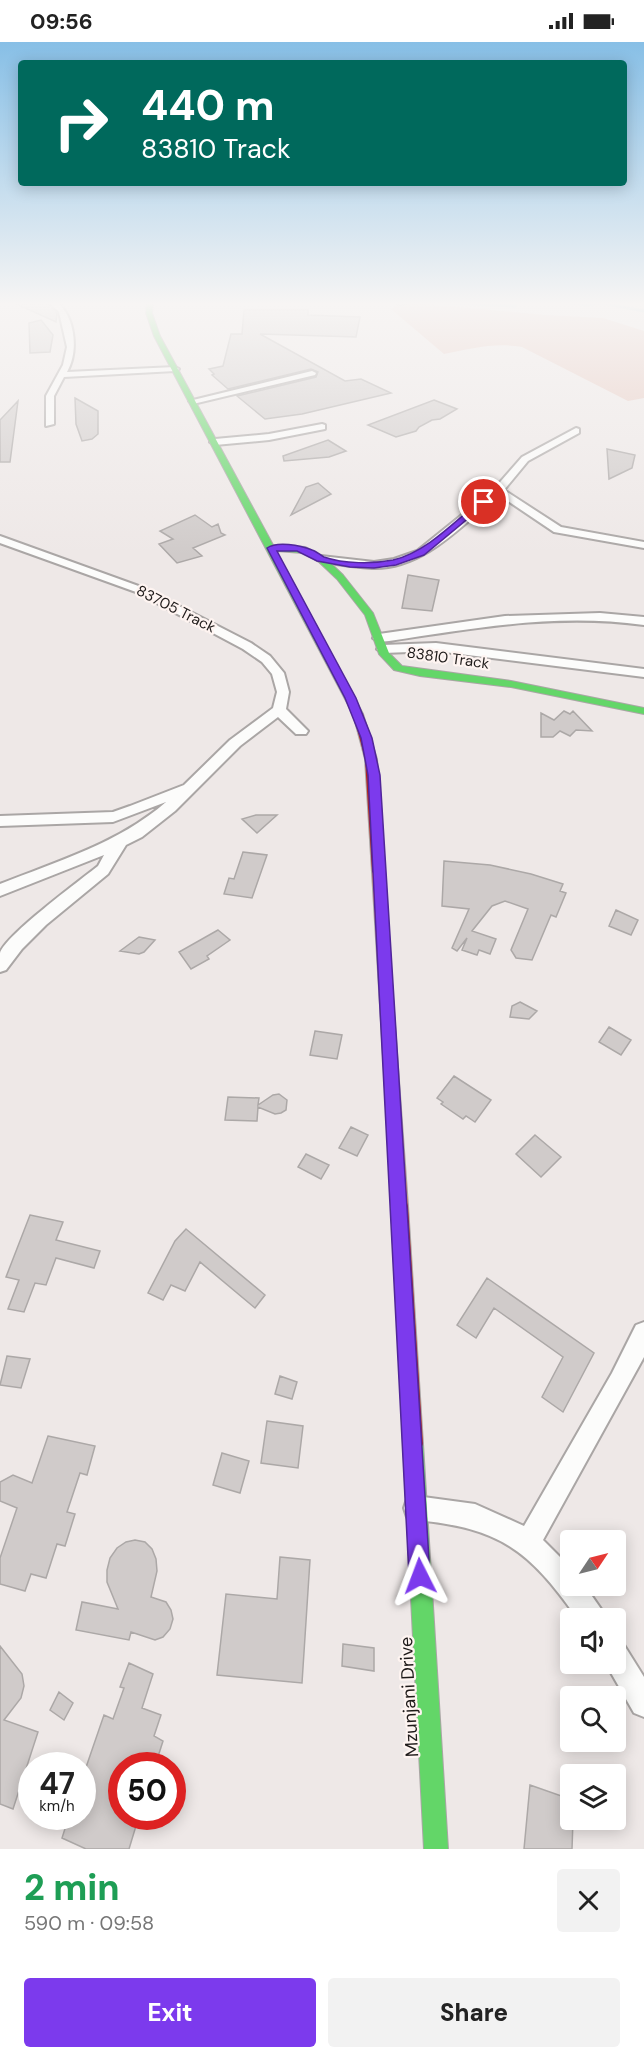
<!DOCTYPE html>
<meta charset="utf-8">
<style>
:root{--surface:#fff;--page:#f2f2f2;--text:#222;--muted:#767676;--accent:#7c3aed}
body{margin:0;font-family:"DM Sans",sans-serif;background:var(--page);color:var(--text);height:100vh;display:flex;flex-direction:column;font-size:22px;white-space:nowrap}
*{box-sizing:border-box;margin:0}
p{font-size:20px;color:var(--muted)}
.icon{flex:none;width:33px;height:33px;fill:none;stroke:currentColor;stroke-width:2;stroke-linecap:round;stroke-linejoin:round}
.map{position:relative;height:1807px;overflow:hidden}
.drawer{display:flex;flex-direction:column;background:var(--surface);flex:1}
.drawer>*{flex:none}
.top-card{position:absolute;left:18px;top:18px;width:609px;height:126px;border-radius:6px;box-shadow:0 3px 15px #0003;background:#00695c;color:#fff;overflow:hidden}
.needle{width:39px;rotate:55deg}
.controls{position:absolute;left:560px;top:1488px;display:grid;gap:12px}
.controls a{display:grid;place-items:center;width:66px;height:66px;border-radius:6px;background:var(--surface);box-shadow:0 3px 15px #0003;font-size:30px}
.speed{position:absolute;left:18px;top:1710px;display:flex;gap:12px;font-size:30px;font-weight:700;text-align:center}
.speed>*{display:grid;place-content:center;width:78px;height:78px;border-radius:50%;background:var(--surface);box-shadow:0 3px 15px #0003;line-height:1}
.speed small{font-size:15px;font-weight:400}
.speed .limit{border:9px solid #d22;background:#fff;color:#111}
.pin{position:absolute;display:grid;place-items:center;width:51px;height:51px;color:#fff;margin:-26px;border:3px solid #fff;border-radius:50%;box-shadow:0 2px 6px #0007}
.me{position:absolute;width:66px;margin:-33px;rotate:357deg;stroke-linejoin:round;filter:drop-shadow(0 0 4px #0008)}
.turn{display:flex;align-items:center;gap:21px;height:126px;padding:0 24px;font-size:27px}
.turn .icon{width:78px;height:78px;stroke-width:2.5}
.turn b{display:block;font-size:42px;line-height:51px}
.round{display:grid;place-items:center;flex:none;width:63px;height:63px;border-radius:6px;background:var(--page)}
.overview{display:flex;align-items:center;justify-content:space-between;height:102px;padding:0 24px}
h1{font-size:36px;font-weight:800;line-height:45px;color:#1e9e55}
.button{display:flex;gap:12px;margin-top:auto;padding:12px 24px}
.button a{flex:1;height:69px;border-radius:6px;background:var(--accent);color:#fff;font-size:24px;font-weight:800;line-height:69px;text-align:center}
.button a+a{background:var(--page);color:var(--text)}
.status{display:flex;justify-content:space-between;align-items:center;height:42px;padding:0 30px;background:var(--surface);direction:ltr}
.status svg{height:16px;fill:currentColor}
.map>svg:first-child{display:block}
.green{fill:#e6c6bd}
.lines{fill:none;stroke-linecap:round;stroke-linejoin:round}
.stream{stroke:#96d0e2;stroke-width:3}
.building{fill:#d0cbca;stroke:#aca8a7;stroke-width:1.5}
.street-casing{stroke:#aaa6a5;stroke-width:4}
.fast-casing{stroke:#aaa6a5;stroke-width:2}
.slow-casing{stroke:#aaa6a5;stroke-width:2}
.jam-casing{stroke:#aaa6a5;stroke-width:2}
.street{fill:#fcfcfb;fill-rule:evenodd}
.fast{fill:#63d668;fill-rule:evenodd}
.slow{fill:#ff974d;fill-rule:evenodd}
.jam{fill:#b3261e;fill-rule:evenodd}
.route{fill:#7c3aed;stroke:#51269a;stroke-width:1.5}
.labels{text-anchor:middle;stroke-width:4.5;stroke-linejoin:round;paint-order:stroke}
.far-street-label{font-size:15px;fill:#1e1a19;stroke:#fef4f1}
.street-label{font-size:18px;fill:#1e1a19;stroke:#fef4f1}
</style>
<div class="status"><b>09:56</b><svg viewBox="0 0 49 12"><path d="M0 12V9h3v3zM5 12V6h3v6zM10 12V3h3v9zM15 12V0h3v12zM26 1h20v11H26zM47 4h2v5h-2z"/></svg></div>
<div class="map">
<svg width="644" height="1807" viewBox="0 0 644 1807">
<rect width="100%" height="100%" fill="#eee8e7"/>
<path class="green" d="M404,260L545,273L603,276L644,289V356L628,359L522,305C495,300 470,307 444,312L391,267Z"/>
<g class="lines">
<path class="stream" d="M423,260L515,264L518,260
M561,260L586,263L602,261L644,269"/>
</g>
<path class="building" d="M12,260H47L57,271L56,280Z
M244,268H308V273L360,275L356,295L260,292L345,339L361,337L391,351L302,372L265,377L237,354L316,335L318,330L311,327L228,347L212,333L214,332L209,327L223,324L231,292H242Z
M41,278L53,293L50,310L30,311L29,281Z
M75,356L98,369V392L92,397L82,399L76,382Z
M434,358L457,367L440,377L432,378L419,385L416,389L396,395L368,383Z
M18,359L10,420H0V378Z
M328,398L346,409L329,415L284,419L283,414Z
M607,407L635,413L632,426L609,437Z
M318,441L331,452L291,473L306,445Z
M195,473L212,485L218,482L221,491L225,493L193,506L202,514L177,521L159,502L173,497L160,489Z
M408,533L439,538L432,569L402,566Z
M564,669L570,672L573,669L592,689L576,688L570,694L560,689L553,695H541V671L554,678Z
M256,773H277L257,791L242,777Z
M243,810L267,813L252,856L224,852L229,836L234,837Z
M444,819L490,823L531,832L563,842L560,849L566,851L556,875L551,873L532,918L516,916L511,908L528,867L505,859L492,864L472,889L496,897L490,912L479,908L477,913L462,908L467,896L457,909L452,906L469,867L442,864Z
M616,868L638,878L631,893L609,884Z
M218,888L230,898L207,914L209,917L191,927L179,910Z
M139,895L155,898L144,910L139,912L120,909Z
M520,960L537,969L529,977L510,975L512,964Z
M609,985L631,998L621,1013L599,1000Z
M315,989L342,993L337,1017L310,1013Z
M454,1034L491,1058L475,1080L466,1074L463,1077L441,1062L443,1060L437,1056Z
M279,1052L287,1058L286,1068L281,1071L275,1072L258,1065L257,1079L225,1078L228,1055L259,1056L258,1063L273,1053Z
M351,1085L368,1093L357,1114L339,1106Z
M535,1093L561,1115L541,1135L516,1112Z
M306,1112L329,1123L321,1137L298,1125Z
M30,1173L63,1180L56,1198L100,1209L94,1226L56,1216L46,1243L35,1241L24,1270L8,1267L19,1238L6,1235Z
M186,1187L265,1253L255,1266L200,1220L185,1249L171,1243L163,1258L148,1251L175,1199Z
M487,1236L594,1311L563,1370L542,1355L563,1315L494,1266L476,1296L457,1283Z
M7,1314L30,1317L21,1346L0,1343Z
M280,1334L297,1340L292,1357L275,1352Z
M267,1379L303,1384L298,1426L261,1421Z
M48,1394L95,1404L87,1433L80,1431L67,1470L75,1472L65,1504L57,1502L46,1536L31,1532L25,1549L0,1542V1516L17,1466L0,1459V1440L13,1433L32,1441Z
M222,1411L249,1419L240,1451L213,1443Z
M135,1498L145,1500L152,1507L156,1517L157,1529L151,1555L166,1560L171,1568L173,1577L170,1587L163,1595L155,1598L131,1590L129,1598L76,1588L82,1560L118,1567L107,1540V1528L110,1516L117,1506L126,1500Z
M280,1515L310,1518L302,1641L217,1633L226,1552L277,1557Z
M343,1602L374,1606V1629L342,1624Z
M0,1604L22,1632L24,1644L21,1656L4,1678L38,1690L13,1767L0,1762Z
M129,1621L153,1632L142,1666L161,1673L154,1694L163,1699L155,1724H122V1774H139L129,1807H86L62,1796L69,1774H82V1737L104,1673L113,1677L124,1646L120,1645Z
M59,1650L73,1661L64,1678L50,1668Z
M530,1743L570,1757V1778H573L572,1807H524Z"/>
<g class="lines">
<g class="street-casing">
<path id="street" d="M49,260H57C75,275 79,309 67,330L175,325L179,327L175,329L64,335L54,354V382L46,384V354L63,323L67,305L59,270Z
M394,260H404L405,261L401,263Z
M312,329L316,331L315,333L193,362L189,359Z
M322,382L325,383V387L269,398L215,403L210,400L215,397L269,392Z
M576,386L579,387V391L528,419L504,448L561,485L644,500V506L554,490L499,453C462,483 423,528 372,526C355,525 338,522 321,520L316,517L321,514L374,520L394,517L417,509L494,447L522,415Z
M0,494L144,546L251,601L270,614L284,631L289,650L286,667L308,689L306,692H296L278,675L240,704L175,769L142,795L126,803L108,832L46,883L22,907L6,928L0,930C0,924 0,916 0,911C6,893 79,839 98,824L104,813L0,854V842C58,819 119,801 166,760L113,780L0,784V774L113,770L130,764L184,743L230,698L273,666L277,650L272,632L262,620L243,607L136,550L0,501Z
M600,571L644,575V583C556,571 476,586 389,599L379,600L373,596L379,592L505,574Z
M436,601L644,627V635L436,609L383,611L377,607L383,603Z
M644,1280V1315L543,1498L570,1525V1544H585L601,1567L605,1576H577C529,1508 500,1486 416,1478L407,1475L404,1466L407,1457L416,1454L475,1462L524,1484L612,1331L636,1283Z
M615,1599L624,1603L644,1635V1675L634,1671L606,1622H615Z"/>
</g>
<g class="fast-casing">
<path id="fast" d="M147,260H153L152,271L160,294L273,503L305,505L324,515L343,533L373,571L389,611L402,624L511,639L644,666V672L511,645L420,634L394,628L379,612L365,573L337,537L318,519L303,511L276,509L363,672L362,674H354L154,294L146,271Z
M413,1392L420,1395L423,1402L448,1807H424L403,1402L406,1395Z"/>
</g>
<g class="slow-casing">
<path id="slow" d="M378,825L384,830L408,1164L406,1170L400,1172L394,1170L392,1164L372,830Z"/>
</g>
<g class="jam-casing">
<path id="jam" d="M358,669L363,672L377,717L384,830L378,835L372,830L365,717L353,672Z
M400,1156L406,1158L408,1164L423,1402L420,1409L413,1412L406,1409L403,1402L392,1164L394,1158Z"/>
</g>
<use href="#street" class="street"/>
<use href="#fast" class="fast"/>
<use href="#slow" class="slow"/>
<use href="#jam" class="jam"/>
</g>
<linearGradient id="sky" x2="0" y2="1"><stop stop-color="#87bfe6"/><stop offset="0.51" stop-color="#f7f5f4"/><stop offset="1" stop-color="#f7f5f4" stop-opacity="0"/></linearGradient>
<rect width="644" height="513" fill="url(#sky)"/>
<path class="route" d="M481,458L488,460L424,513L396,523L374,526L350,525L317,519L297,509H277L356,656L372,696L380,733L430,1534L427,1542L420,1545L412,1542L409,1534L368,733L361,696L345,656L267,506C277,499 300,503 312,508C316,509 320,513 324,515C344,522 373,522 393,518C427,510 455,479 481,458Z"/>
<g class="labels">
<g class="far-street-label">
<text transform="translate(176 567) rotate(27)" y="5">83705 Track</text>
<text transform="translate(448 616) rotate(8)" y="5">83810 Track</text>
</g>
<g class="street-label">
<text transform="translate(409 1655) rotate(-93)" y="6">Mzunjani Drive</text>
</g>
</g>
</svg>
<div class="controls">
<a><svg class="needle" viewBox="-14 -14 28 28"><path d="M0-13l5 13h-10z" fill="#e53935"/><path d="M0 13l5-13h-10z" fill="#767676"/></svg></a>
<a><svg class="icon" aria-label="sound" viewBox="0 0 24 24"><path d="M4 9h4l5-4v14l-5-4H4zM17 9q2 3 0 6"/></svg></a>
<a><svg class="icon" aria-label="search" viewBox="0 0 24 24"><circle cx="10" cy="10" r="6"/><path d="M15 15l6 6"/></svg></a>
<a><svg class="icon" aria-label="layers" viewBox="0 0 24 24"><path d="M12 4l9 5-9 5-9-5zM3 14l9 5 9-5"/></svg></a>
</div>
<div class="speed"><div>47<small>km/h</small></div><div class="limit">50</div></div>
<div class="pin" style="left:484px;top:460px;background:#d93025"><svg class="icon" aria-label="arrive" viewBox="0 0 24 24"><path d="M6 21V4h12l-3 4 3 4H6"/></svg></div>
<svg class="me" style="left:420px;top:1534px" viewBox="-20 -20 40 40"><path d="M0-17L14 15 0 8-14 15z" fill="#7c3aed" stroke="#fff" stroke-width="4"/></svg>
<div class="top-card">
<div class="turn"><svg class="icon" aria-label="right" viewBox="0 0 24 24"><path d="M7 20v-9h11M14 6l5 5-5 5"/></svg><div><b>440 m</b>83810 Track</div></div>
</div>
</div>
<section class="drawer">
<div class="overview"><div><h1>2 min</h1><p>590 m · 09:58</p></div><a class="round"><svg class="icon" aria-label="close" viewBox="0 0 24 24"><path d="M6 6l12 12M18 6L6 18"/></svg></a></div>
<div class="button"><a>Exit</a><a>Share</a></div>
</section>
